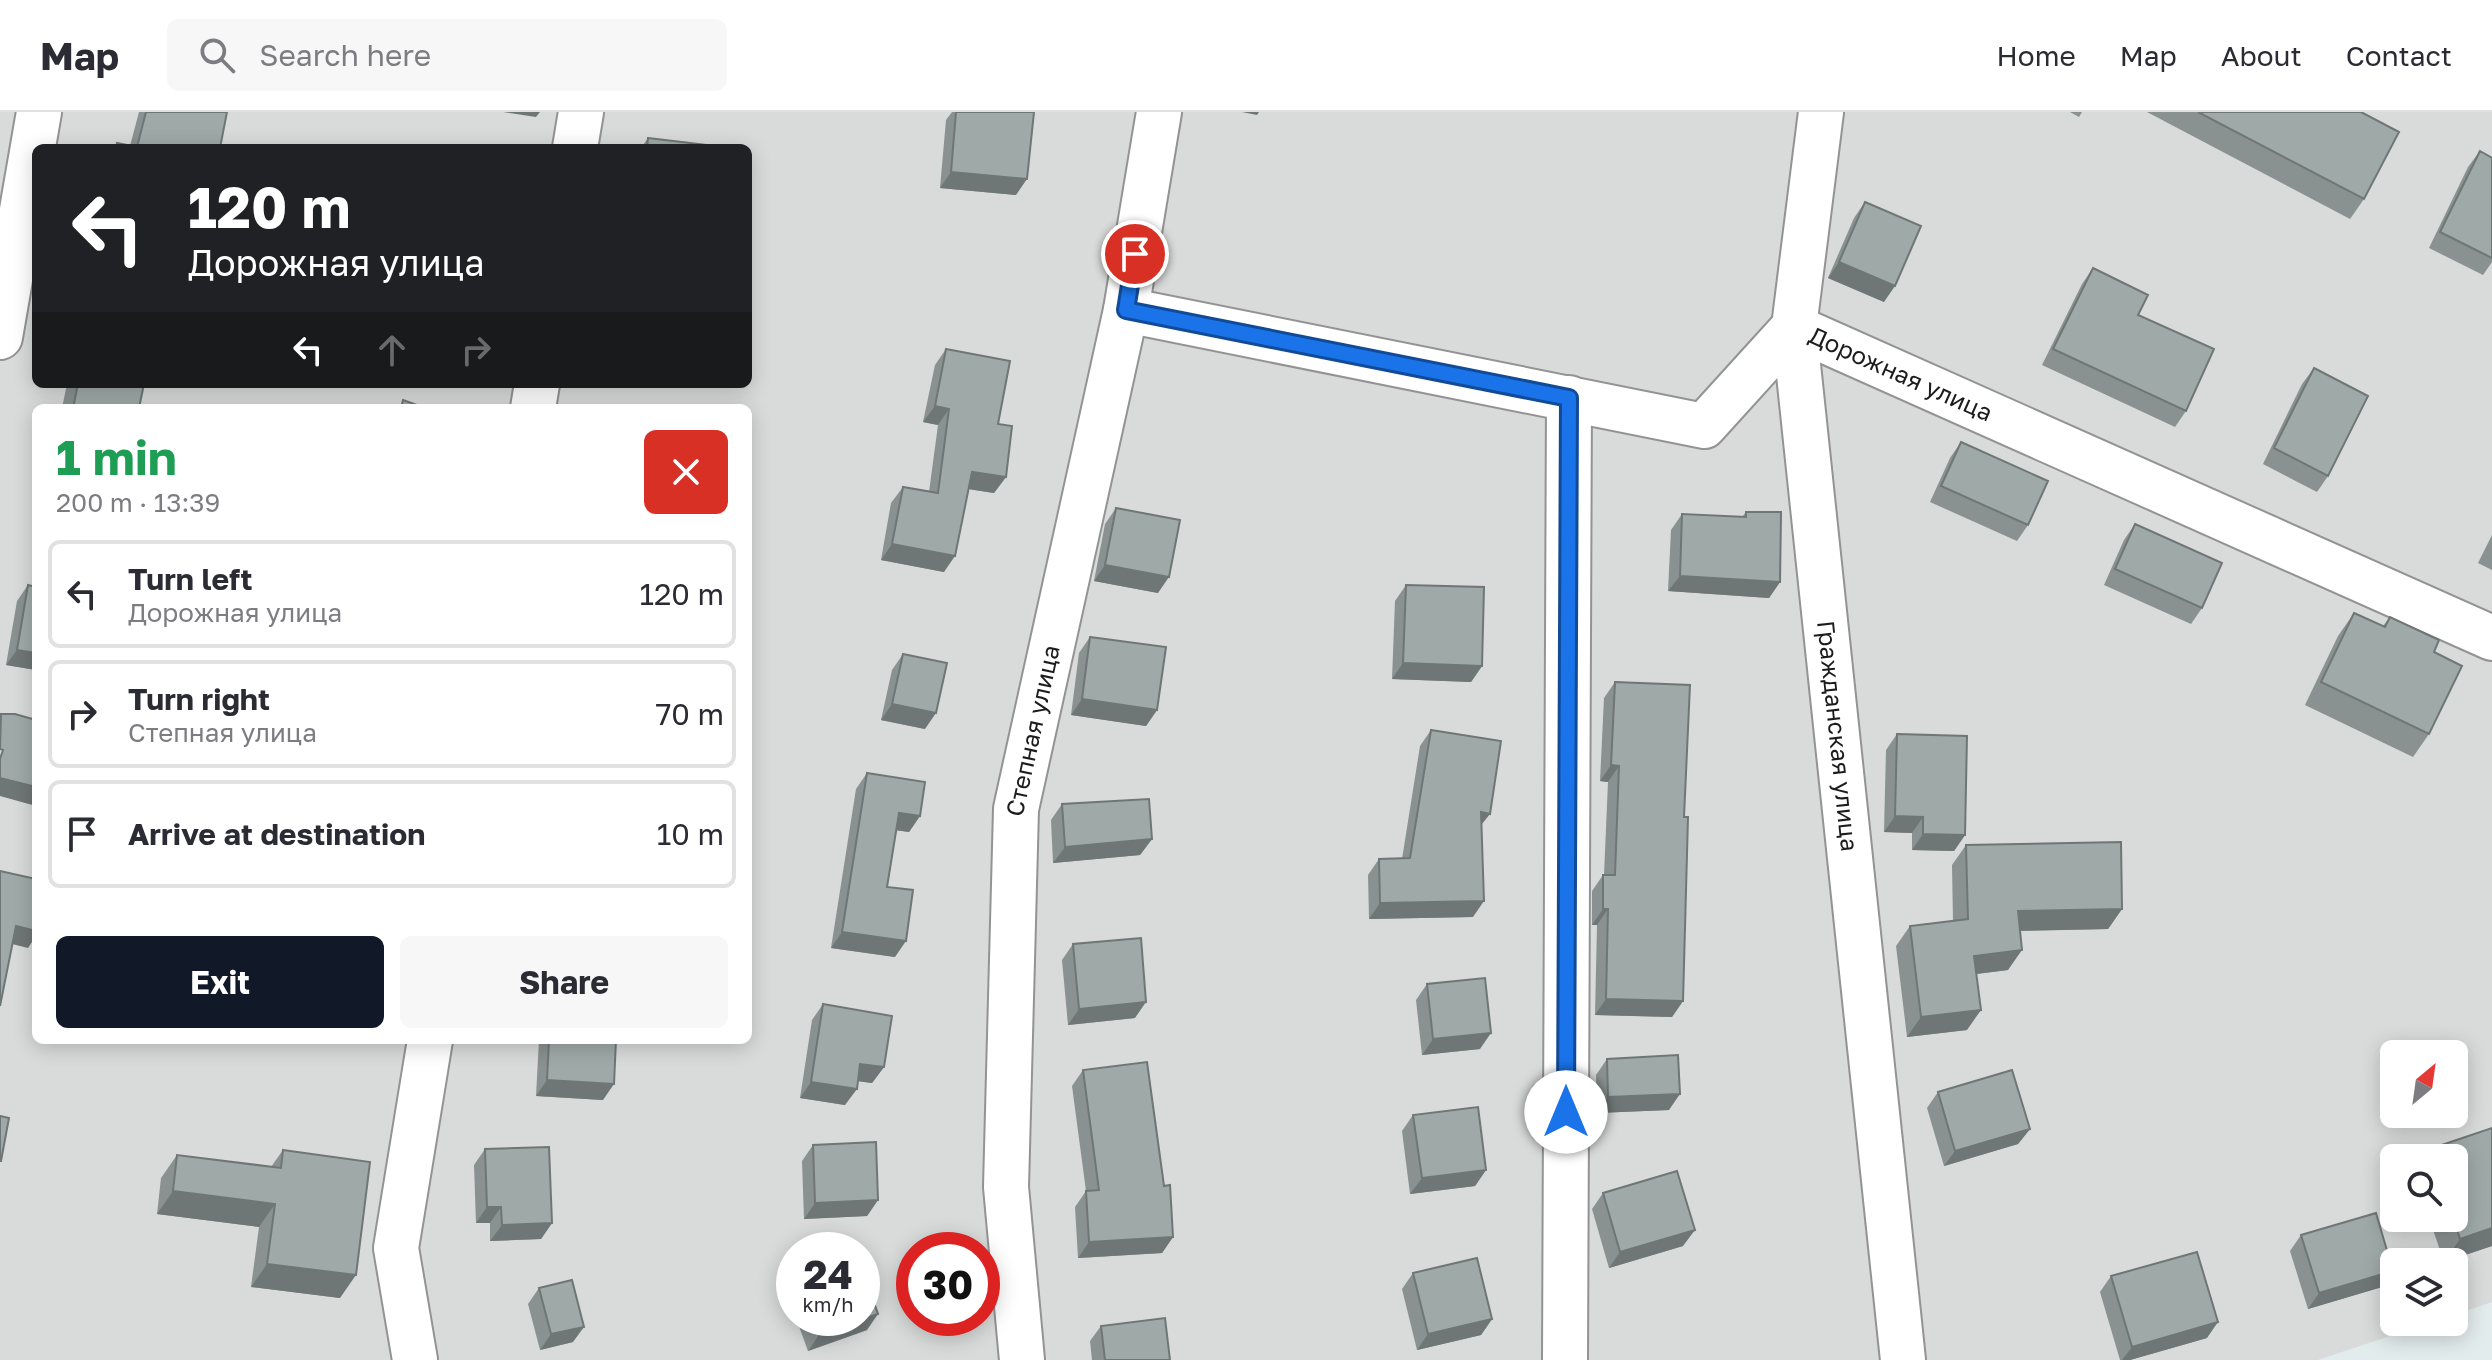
<!DOCTYPE html>
<meta charset="utf-8">
<style>
:root{--surface:#fff;--page:#f7f7f7;--text:#2b2b33;--muted:#7c7c81;--line:#e1e1e2;--accent:#111827}
body{margin:0;font-family:"Golos Text",sans-serif;background:var(--page);color:var(--text);height:100vh;display:flex;flex-direction:column;font-size:30px;white-space:nowrap}
*{box-sizing:border-box;margin:0}
p{font-size:26px;color:var(--muted)}
.icon{flex:none;width:44px;height:44px;fill:none;stroke:currentColor;stroke-width:2;stroke-linecap:round;stroke-linejoin:round}
.map{position:relative;flex:1;overflow:hidden}
.panel{position:absolute;left:32px;top:292px;width:720px;height:640px;display:flex;flex-direction:column;background:var(--surface);border-radius:12px;box-shadow:0 4px 20px #0003}
.panel>*{flex:none}
.hud{position:absolute;left:32px;top:32px;width:720px;height:244px;border-radius:12px;box-shadow:0 4px 20px #0003;background:#202124;color:#fff;overflow:hidden}
.needle{width:52px;rotate:29deg}
.fabs{position:absolute;left:2380px;top:928px;display:grid;gap:16px}
.fabs a{display:grid;place-items:center;width:88px;height:88px;border-radius:12px;background:var(--surface);box-shadow:0 4px 20px #0003;font-size:40px}
.speed{position:absolute;left:776px;top:1120px;display:flex;gap:16px;font-size:40px;font-weight:700;text-align:center}
.speed>*{display:grid;place-content:center;width:104px;height:104px;border-radius:50%;background:var(--surface);box-shadow:0 4px 20px #0003;line-height:1}
.speed small{font-size:20px;font-weight:400}
.speed .limit{border:12px solid #d22;background:#fff;color:#111}
.pin{position:absolute;display:grid;place-items:center;width:68px;height:68px;color:#fff;margin:-34px;border:4px solid #fff;border-radius:50%;box-shadow:0 2px 8px #0007}
.me{position:absolute;width:88px;margin:-44px;rotate:0deg;stroke-linejoin:round;filter:drop-shadow(0 0 6px #0008)}
.turn{display:flex;align-items:center;gap:28px;height:168px;padding:0 24px;font-size:36px}
.turn .icon{width:104px;height:104px;stroke-width:2.5}
.turn b{display:block;font-size:56px;line-height:68px}
.lanes{display:flex;align-items:center;height:76px;padding:0 24px;background:#0003;justify-content:center;gap:40px;direction:ltr}
.lanes .off{opacity:.35}
.round{display:grid;place-items:center;flex:none;width:84px;height:84px;border-radius:12px;background:var(--page)}
.summary{display:flex;align-items:center;justify-content:space-between;height:136px;padding:0 24px}
h1{font-size:48px;font-weight:700;line-height:60px;color:#1e9e55}
.action{display:flex;gap:16px;margin-top:auto;padding:16px 24px}
.action a{flex:1;height:92px;border-radius:12px;background:var(--accent);color:#fff;font-size:32px;font-weight:700;line-height:92px;text-align:center}
.action a+a{background:var(--page);color:var(--text)}
ul{padding:0;list-style:none}
li{display:flex;align-items:center;gap:24px;height:108px;margin:0 16px 12px;padding:0 8px;border:4px solid var(--line);border-radius:12px}
li div{flex:1}
li b{display:block;font-size:30px}
li em{font-style:normal}
header{display:flex;align-items:center;gap:48px;box-sizing:border-box;height:112px;padding:0 40px;background:var(--surface);border-bottom:2px solid var(--line)}
header strong{font-size:38px}
nav{display:flex;gap:44px;margin-inline-start:auto;font-size:28px}
.search{width:560px;height:72px;background:var(--page);display:flex;align-items:center;gap:20px;box-sizing:border-box;padding:0 28px;border-radius:12px;color:var(--muted);font-size:30px}
.map>svg:first-child{display:block}
.residential{fill:#d9dada;fill-rule:evenodd}
.lines{fill:none;stroke-linecap:round;stroke-linejoin:round}
.minor-casing{stroke:#939393;stroke-width:48}
.minor{stroke:#fff;stroke-width:44}
.wall{fill:#899290}
.shaded-wall{fill:#6f7776}
.building{fill:#9faaa8;stroke:#6f7776;stroke-width:2}
.route-casing{stroke:#114b97;stroke-width:20}
.route{stroke:#1a73e8;stroke-width:14}
.labels{text-anchor:middle;stroke-width:6;stroke-linejoin:round;paint-order:stroke}
.street-label{font-size:24px;fill:#1c1c1c;stroke:#fff}
</style>
<header>
<strong>Map</strong>
<div class="search"><svg class="icon" aria-label="search" viewBox="0 0 24 24"><circle cx="10" cy="10" r="6"/><path d="M15 15l6 6"/></svg>Search here</div>
<nav><a>Home</a><a>Map</a><a>About</a><a>Contact</a></nav>
</header>
<div class="map">
<svg width="2492" height="1248" viewBox="0 0 2492 1248">
<rect width="100%" height="100%" fill="#e3ecec"/>
<path class="residential" d="M0,0H2492V1190L2454,1203V1150H2394V1210H2432L2318,1248H0ZM36,36H748V272H36ZM36,296H748V928H36ZM2394,942H2454V1002H2394ZM2394,1046H2454V1106H2394ZM794,1138H862V1206H794ZM914,1138H982V1206H914Z"/>
<g class="lines">
<g class="minor-casing">
<g id="minor">
<path id="s1" d="M1821,0L1794,215L1903,1248"/>
<path d="M575,36L581,0"/>
<path id="s2" d="M1126,198L1704,314L1794,215L2492,526"/>
<path d="M0,225L39,0"/>
<path d="M533,296L537,272"/>
<path d="M415,1248L396,1136L430,928"/>
<path id="s3" d="M1022,1248L1006,1075L1016,697L1126,198L1159,0"/>
<path d="M1565,1248L1569,286"/>
</g>
</g>
<use href="#minor" class="minor"/>
</g>
<path class="wall" d="M139,0H227L220,36H114L117,31L130,34Z
M952,0H1034L1016,83L940,76L946,8Z
M2070,0H2082L2079,5Z
M2147,0H2361L2364,87L2350,107Z
M648,26L715,36H641Z
M2480,39L2492,46V150L2483,163L2429,136L2468,55Z
M1865,90L1884,190L1828,166L1854,106Z
M2093,156L2138,203L2186,299L2175,315L2042,253L2082,172Z
M946,237L998,312L1006,365L994,381L969,377L944,460L881,448L891,391L903,375L929,380L938,313L923,310L935,253Z
M2314,256L2328,364L2317,380L2263,352L2302,272Z
M67,272H144L139,296H62Z
M1961,330L2028,413L2017,429L1930,390L1950,346Z
M1116,396L1158,481L1094,469L1105,412Z
M1746,400L1780,470L1769,486L1668,479L1671,418L1682,402L1742,405Z
M2135,412L2202,496L2191,512L2104,473L2124,428Z
M2492,423V458L2478,451Z
M28,473L36,475V558L6,553L17,489Z
M1406,473L1482,554L1471,570L1392,567L1395,489Z
M2354,501L2383,514L2390,505L2434,540L2429,622L2413,645L2305,593L2338,524Z
M1090,525L1157,598L1146,614L1071,603L1079,541Z
M903,542L925,617L881,608L892,558Z
M1615,570L1684,705L1683,889L1672,905L1595,903L1597,813H1592V779L1603,763H1604L1608,670L1600,669L1604,586Z
M1431,618L1482,713L1473,805L1369,807L1368,763L1379,747H1402L1420,634Z
M1897,622L1965,723L1954,739L1912,738V721L1884,720L1886,638Z
M867,661L920,704L909,720L896,718L887,775L895,845L831,836L856,677Z
M1062,692L1152,727L1140,743L1053,751L1051,708Z
M1966,733L2122,797L2108,817L2020,819L2008,858L1976,862L1967,918L1907,925L1896,834L1910,814L1953,809L1952,753Z
M1073,832L1135,906L1068,913L1062,848Z
M1427,872L1480,937L1422,943L1416,888Z
M823,892L884,955L872,971L858,969L845,993L800,986L812,908Z
M539,928H616L603,988L536,984Z
M1607,947L1669,998L1597,1001L1596,963Z
M1083,958L1164,1074L1173,1125L1162,1141L1078,1146L1075,1095L1086,1079L1072,974Z
M1938,980L2030,1017L2018,1032L1944,1054L1927,996Z
M1413,1003L1486,1058L1475,1074L1410,1082L1402,1019Z
M2492,1016V1134L2444,1150L2429,1106H2454V1046H2423L2430,1037Z
M813,1033L878,1088L867,1104L804,1107L802,1049Z
M485,1037L552,1111L541,1127L490,1129V1111H476L474,1053Z
M283,1038L340,1186L251,1175L259,1115L157,1102L161,1066L177,1043L271,1055Z
M1603,1081L1683,1134L1609,1156L1592,1097Z
M2301,1123L2393,1159L2382,1175L2308,1197L2290,1139Z
M1413,1161L1492,1207L1481,1223L1417,1238L1402,1177Z
M2111,1164L2207,1226L2130,1248H2120L2100,1180Z
M539,1176L573,1230L540,1238L528,1192Z
M796,1206H862L867,1218L808,1239Z
M1101,1214L1170,1248H1092L1090,1229Z"/>
<path class="shaded-wall" d="M503,0H540L536,5Z
M1242,0H1259L1257,3Z
M951,60L1027,67L1016,83L940,76Z
M1839,150L1895,174L1884,190L1828,166Z
M935,294L949,297L938,313L923,310Z
M972,360L1006,365L994,381L961,376Z
M892,432L955,444L944,460L881,448Z
M1105,453L1169,465L1158,481L1094,469Z
M1680,464L1780,470L1769,486L1668,479Z
M17,538L36,541V558L6,553Z
M1403,551L1482,554L1471,570L1392,567Z
M1082,587L1157,598L1146,614L1071,603Z
M892,592L936,601L925,617L881,608Z
M1611,653L1619,654L1608,670L1600,669Z
M0,666L36,675V694L0,684Z
M1481,700L1490,702L1478,717Z
M899,701L920,704L909,720L887,717Z
M1895,704L1923,705L1912,721L1884,720Z
M1923,722L1965,723L1954,739L1912,738Z
M1152,727L1140,743L1053,751L1065,735Z
M1484,789L1473,805L1369,807L1380,791Z
M1603,797H1608L1597,813H1592Z
M2122,797L2108,817L2004,819L2018,799Z
M16,814L36,819V824L28,836L4,830Z
M842,820L906,829L895,845L831,836Z
M2022,838L2008,858L1960,864L1974,844Z
M1606,887L1683,889L1672,905L1595,903Z
M1146,890L1135,906L1068,913L1079,897Z
M1981,898L1967,918L1907,925L1921,905Z
M1491,921L1480,937L1422,943L1433,927Z
M326,928H350L349,931Z
M860,952L884,955L872,971L849,968Z
M547,968L614,972L603,988L536,984Z
M811,970L857,977L845,993L800,986Z
M1680,982L1669,998L1597,1001L1608,985Z
M2030,1017L2018,1032L1944,1054L1955,1039Z
M1486,1058L1475,1074L1410,1082L1422,1066Z
M173,1079L275,1092L259,1115L157,1102Z
M878,1088L867,1104L804,1107L815,1091Z
M487,1095H501L490,1111H476Z
M552,1111L541,1127L490,1129L502,1113Z
M2492,1116V1134L2444,1150L2460,1127Z
M1695,1118L1683,1134L1609,1156L1620,1140Z
M1173,1125L1162,1141L1078,1146L1089,1130Z
M267,1152L356,1163L340,1186L251,1175Z
M2393,1159L2382,1175L2308,1197L2319,1181Z
M878,1202L867,1218L808,1239L819,1223Z
M1492,1207L1481,1223L1417,1238L1428,1222Z
M2218,1210L2207,1226L2130,1248H2122L2132,1235Z
M584,1215L573,1230L540,1238L551,1222Z"/>
<path class="building" d="M146,0H227L220,36H116L117,31L137,35Z
M956,0H1034L1027,67L951,60Z
M2198,0H2361L2399,20L2364,87Z
M648,26L716,34L715,36H647Z
M2480,39L2492,46V146L2440,120Z
M1865,90L1921,114L1895,174L1839,150Z
M2093,156L2148,183L2138,203L2214,237L2186,299L2053,237Z
M946,237L1010,249L998,312L1012,314L1006,365L972,360L955,444L892,432L903,375L938,381L949,297L935,294Z
M2314,256L2368,284L2328,364L2274,336Z
M78,272H144L139,296H73Z
M403,288L425,296H401Z
M1961,330L2048,369L2028,413L1941,374Z
M1116,396L1180,408L1169,465L1105,453Z
M1746,400H1781L1780,470L1680,464L1682,402L1746,405Z
M2135,412L2222,451L2202,496L2115,457Z
M28,473L36,475V541L17,538Z
M1406,473L1484,475L1482,554L1403,551Z
M2354,501L2385,515L2390,505L2439,528L2434,540L2462,554L2429,622L2321,570Z
M1090,525L1166,535L1157,598L1082,587Z
M903,542L947,551L936,601L892,592Z
M1615,570L1690,573L1684,705H1688L1683,889L1606,887L1608,797H1603V763H1615L1619,654L1611,653Z
M1,602H15L36,608V675L0,666V647L3,638L0,637Z
M1431,618L1501,629L1490,702L1481,700L1484,789L1380,791L1379,747L1410,746Z
M1897,622L1967,624L1965,723L1923,722V705L1895,704Z
M867,661L925,670L920,704L899,701L887,775L913,778L906,829L842,820Z
M1149,687L1152,727L1065,735L1062,692Z
M2121,730L2122,797L2018,799L2022,838L1974,844L1981,898L1921,905L1910,814L1968,807L1966,733Z
M0,759L36,767V819L16,814L0,894Z
M1141,826L1146,890L1079,897L1073,832Z
M1485,866L1491,921L1433,927L1427,872Z
M823,892L892,904L884,955L860,952L857,977L811,970Z
M549,928H616L614,972L547,968Z
M1678,943L1680,982L1608,985L1607,947Z
M1147,950L1164,1074L1170,1073L1173,1125L1089,1130L1086,1079L1099,1078L1083,958Z
M2012,958L2030,1017L1955,1039L1938,980Z
M1478,995L1486,1058L1422,1066L1413,1003Z
M0,1004L9,1006L1,1049H0Z
M2492,1016V1116L2460,1127L2453,1106H2454V1046H2433L2430,1037Z
M876,1030L878,1088L815,1091L813,1033Z
M549,1035L552,1111L502,1113L501,1095H487L485,1037Z
M283,1038L370,1050L356,1163L267,1152L275,1092L173,1079L177,1043L281,1056Z
M1677,1059L1695,1118L1620,1140L1603,1081Z
M2376,1101L2393,1159L2319,1181L2301,1123Z
M2197,1140L2218,1210L2132,1235L2111,1164Z
M1477,1146L1492,1207L1428,1222L1413,1161Z
M862,1157L878,1202L819,1223L813,1206H862Z
M572,1168L584,1215L551,1222L539,1176Z
M1165,1206L1170,1248H1105L1101,1214Z"/>
<g class="lines">
<g class="route-casing">
<path id="route" d="M1135,142L1126,198L1569,286L1566,1000"/>
</g>
<use href="#route" class="route"/>
</g>
<g class="labels">
<g class="street-label">
<text dy="8" stroke="none"><textPath href="#s2" startOffset="840">Дорожная улица</textPath></text>
<text dy="8" stroke="none"><textPath href="#s3" startOffset="632">Степная улица</textPath></text>
<text dy="8" stroke="none"><textPath href="#s1" startOffset="628">Гражданская улица</textPath></text>
</g>
</g>
</svg>
<div class="fabs">
<a><svg class="needle" viewBox="-14 -14 28 28"><path d="M0-13l5 13h-10z" fill="#e53935"/><path d="M0 13l5-13h-10z" fill="#7c7c81"/></svg></a>
<a><svg class="icon" aria-label="search" viewBox="0 0 24 24"><circle cx="10" cy="10" r="6"/><path d="M15 15l6 6"/></svg></a>
<a><svg class="icon" aria-label="layers" viewBox="0 0 24 24"><path d="M12 4l9 5-9 5-9-5zM3 14l9 5 9-5"/></svg></a>
</div>
<div class="speed"><div>24<small>km/h</small></div><div class="limit">30</div></div>
<div class="pin" style="left:1135px;top:142px;background:#d93025"><svg class="icon" aria-label="arrive" viewBox="0 0 24 24"><path d="M6 21V4h12l-3 4 3 4H6"/></svg></div>
<svg class="me" style="left:1566px;top:1000px" viewBox="-20 -20 40 40"><circle r="19" fill="#fff"/><path d="M0-13L10 11 0 6-10 11z" fill="#1a73e8"/></svg>
<div class="hud">
<div class="turn"><svg class="icon" aria-label="left" viewBox="0 0 24 24"><path d="M17 20v-9H6M10 6l-5 5 5 5"/></svg><div><b>120 m</b>Дорожная улица</div></div>
<div class="lanes"><svg class="icon" aria-label="left" viewBox="0 0 24 24"><path d="M17 20v-9H6M10 6l-5 5 5 5"/></svg><svg class="icon off" aria-label="ahead" viewBox="0 0 24 24"><path d="M12 20V5M6 11l6-6 6 6"/></svg><svg class="icon off" aria-label="right" viewBox="0 0 24 24"><path d="M7 20v-9h11M14 6l5 5-5 5"/></svg></div>
</div>
<section class="panel">
<div class="summary"><div><h1>1 min</h1><p>200 m · 13:39</p></div><a class="round" style="background:#d93025;color:#fff"><svg class="icon" aria-label="close" viewBox="0 0 24 24"><path d="M6 6l12 12M18 6L6 18"/></svg></a></div>
<ul>
<li><svg class="icon" aria-label="left" viewBox="0 0 24 24"><path d="M17 20v-9H6M10 6l-5 5 5 5"/></svg><div><b>Turn left</b><p>Дорожная улица</p></div><em>120 m</em></li>
<li><svg class="icon" aria-label="right" viewBox="0 0 24 24"><path d="M7 20v-9h11M14 6l5 5-5 5"/></svg><div><b>Turn right</b><p>Степная улица</p></div><em>70 m</em></li>
<li><svg class="icon" aria-label="arrive" viewBox="0 0 24 24"><path d="M6 21V4h12l-3 4 3 4H6"/></svg><div><b>Arrive at destination</b></div><em>10 m</em></li>
</ul>
<div class="action"><a>Exit</a><a>Share</a></div>
</section>
</div>
